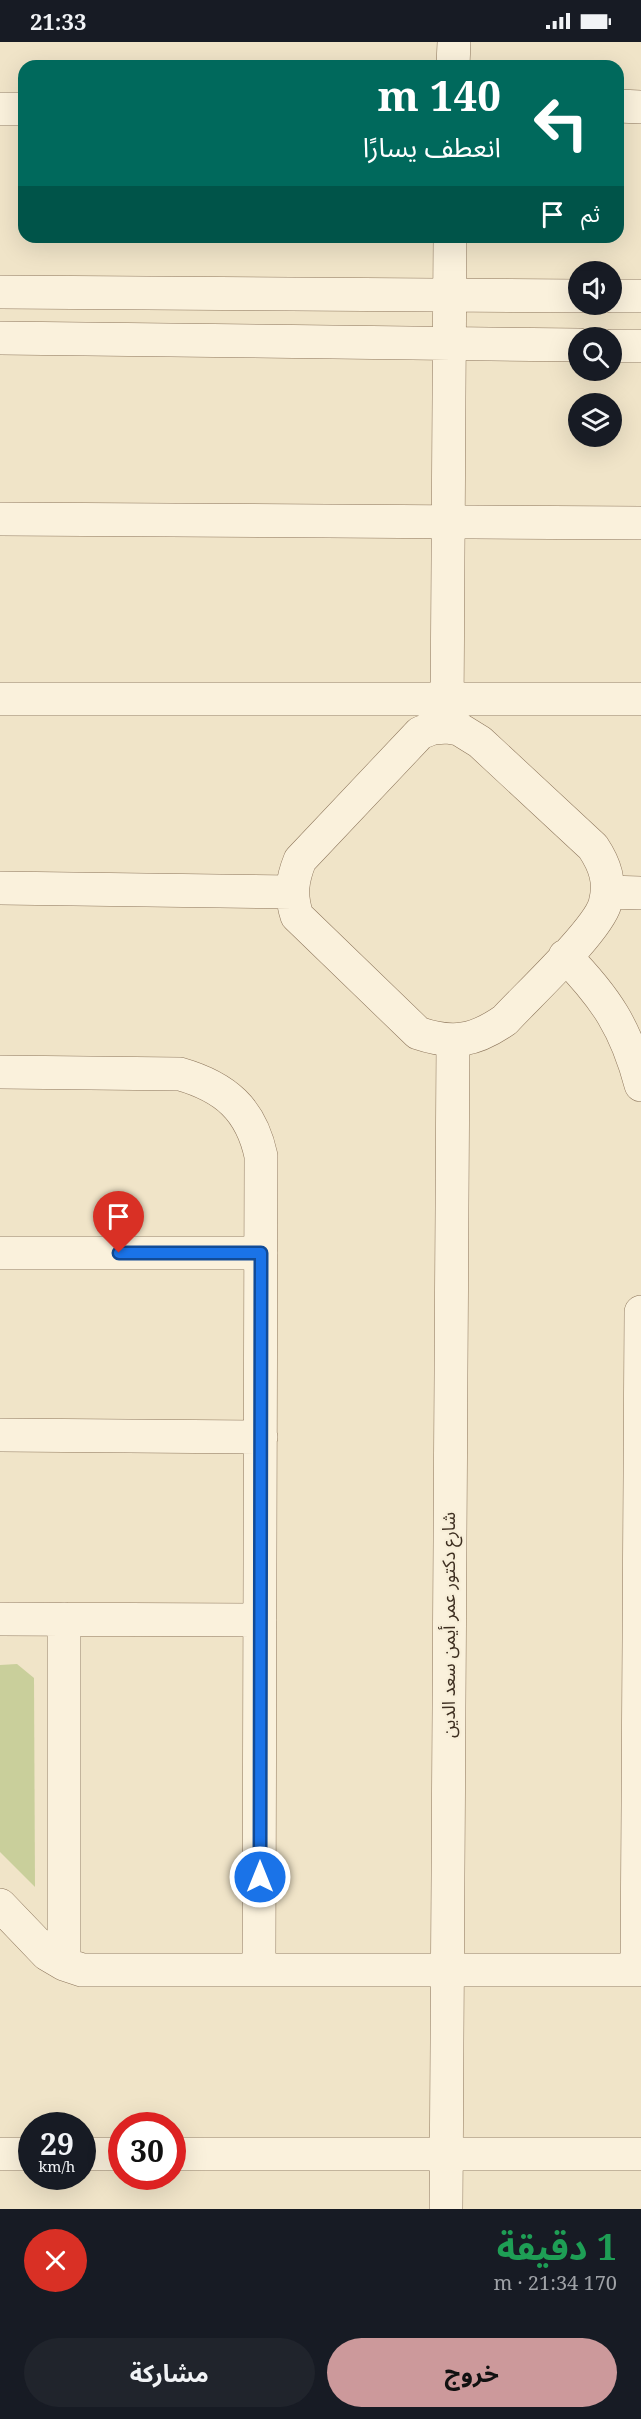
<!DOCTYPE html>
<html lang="ar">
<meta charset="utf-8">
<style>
:root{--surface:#171b24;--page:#20242c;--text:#f1f3f6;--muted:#9ea1a6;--accent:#cc999b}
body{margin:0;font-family:"Noto Serif","Noto Sans Arabic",serif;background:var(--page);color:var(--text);direction:rtl;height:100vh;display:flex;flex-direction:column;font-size:22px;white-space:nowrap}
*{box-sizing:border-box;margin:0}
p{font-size:20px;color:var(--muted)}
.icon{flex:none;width:33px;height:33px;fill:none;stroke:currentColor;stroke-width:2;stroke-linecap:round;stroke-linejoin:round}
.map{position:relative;height:2167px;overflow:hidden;direction:ltr}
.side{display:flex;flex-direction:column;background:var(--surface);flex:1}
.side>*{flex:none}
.guide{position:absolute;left:18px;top:18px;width:606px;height:183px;border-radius:18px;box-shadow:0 6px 24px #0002;direction:rtl;background:#00695c;color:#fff;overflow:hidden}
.controls{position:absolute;left:568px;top:219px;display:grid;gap:12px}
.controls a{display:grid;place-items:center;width:54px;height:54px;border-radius:50%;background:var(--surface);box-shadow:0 6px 24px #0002;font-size:30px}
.speed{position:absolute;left:18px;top:2070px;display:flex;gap:12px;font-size:30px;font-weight:700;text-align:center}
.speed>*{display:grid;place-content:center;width:78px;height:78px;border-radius:50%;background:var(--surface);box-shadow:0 6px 24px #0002;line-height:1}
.speed small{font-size:15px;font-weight:400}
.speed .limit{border:9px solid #d22;background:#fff;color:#111}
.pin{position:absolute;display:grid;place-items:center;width:51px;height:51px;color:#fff;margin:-62px -26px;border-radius:50% 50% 50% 0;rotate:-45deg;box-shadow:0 0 6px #0007}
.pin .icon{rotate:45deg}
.me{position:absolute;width:66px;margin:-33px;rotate:0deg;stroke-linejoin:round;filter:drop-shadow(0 0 4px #0008)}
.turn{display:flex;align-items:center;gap:21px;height:126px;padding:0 24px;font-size:27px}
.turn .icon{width:78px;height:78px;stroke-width:2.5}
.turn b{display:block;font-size:42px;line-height:51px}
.then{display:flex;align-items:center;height:57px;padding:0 24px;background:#0003;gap:12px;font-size:22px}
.round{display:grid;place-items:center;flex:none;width:63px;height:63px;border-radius:32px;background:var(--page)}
.summary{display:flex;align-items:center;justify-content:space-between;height:102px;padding:0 24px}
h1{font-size:36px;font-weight:700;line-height:45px;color:#1e9e55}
.button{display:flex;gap:12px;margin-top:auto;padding:12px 24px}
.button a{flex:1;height:69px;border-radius:36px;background:var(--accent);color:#111;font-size:24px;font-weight:700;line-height:69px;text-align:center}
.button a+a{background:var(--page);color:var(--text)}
.status{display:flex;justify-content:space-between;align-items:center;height:42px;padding:0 30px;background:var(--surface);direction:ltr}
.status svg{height:16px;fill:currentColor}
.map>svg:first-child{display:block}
.green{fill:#c9cf9b}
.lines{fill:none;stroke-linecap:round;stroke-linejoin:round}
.street-casing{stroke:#8d765c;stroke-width:34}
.street{stroke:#faf1dc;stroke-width:33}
.route-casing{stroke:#114b97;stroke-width:15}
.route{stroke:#1a73e8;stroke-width:10}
.labels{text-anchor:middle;stroke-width:4.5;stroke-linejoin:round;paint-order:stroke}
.street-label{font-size:18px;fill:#3d2e20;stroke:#f7eed8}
</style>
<div class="status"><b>21:33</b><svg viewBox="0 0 49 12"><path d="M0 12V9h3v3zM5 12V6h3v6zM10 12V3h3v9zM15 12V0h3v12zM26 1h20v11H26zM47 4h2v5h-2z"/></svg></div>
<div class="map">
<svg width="641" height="2167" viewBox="0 0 641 2167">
<rect width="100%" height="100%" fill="#f0e4c8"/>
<path class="green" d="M17,1622L34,1636L35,1845L0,1810V1623Z"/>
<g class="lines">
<g class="street-casing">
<path id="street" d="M453,24L454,0
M618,64L641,65
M0,67H24
M0,250L579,254
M612,254H641
M0,296L579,303
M612,304H641
M0,477L641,481
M0,657H641
M447,678L450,195
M447,685L459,687L480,700L593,805C605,823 611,840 605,862C597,889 527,954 505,978C475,999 453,1003 418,991L297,874C290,853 292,838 300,818L420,691L433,686Z
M0,846L292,850
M607,850L641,851
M565,914C606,956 626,986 641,1043
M0,1030L180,1032C225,1045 251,1067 261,1114L259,1928
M0,1211H261
M0,1393L261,1395
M0,1577L260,1578
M0,1863L47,1912L64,1922L82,1928H641
M64,1922V1577
M637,1928L641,1270
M0,2112H32
M82,2112H122
M172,2112H641
M446,2167L453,998"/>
</g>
<use href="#street" class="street"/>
</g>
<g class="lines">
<g class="route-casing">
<path id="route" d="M119,1211H261L260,1835"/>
</g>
<use href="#route" class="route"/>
</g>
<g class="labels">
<g class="street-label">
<text transform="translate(449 1583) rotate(-90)" y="6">شارع دكتور عمر أيمن سعد الدين</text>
</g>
</g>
</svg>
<div class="controls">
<a><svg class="icon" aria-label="sound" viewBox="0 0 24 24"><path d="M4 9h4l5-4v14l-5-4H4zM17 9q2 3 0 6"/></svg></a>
<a><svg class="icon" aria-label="search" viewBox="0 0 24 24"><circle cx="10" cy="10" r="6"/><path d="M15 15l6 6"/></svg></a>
<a><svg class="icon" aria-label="layers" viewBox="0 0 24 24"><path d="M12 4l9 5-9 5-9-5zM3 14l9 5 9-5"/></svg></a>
</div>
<div class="speed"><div>29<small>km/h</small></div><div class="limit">30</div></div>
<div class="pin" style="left:119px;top:1211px;background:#d93025"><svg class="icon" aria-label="arrive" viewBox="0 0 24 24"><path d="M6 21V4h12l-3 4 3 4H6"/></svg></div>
<svg class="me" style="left:260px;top:1835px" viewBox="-20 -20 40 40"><circle r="17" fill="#1a73e8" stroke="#fff" stroke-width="3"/><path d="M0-11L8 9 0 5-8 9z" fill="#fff"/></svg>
<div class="guide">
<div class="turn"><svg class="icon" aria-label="left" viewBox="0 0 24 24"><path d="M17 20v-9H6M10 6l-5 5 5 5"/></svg><div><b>140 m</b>انعطف يسارًا</div></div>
<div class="then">ثم<svg class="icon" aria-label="arrive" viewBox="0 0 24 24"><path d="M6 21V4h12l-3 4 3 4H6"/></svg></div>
</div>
</div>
<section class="side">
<div class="summary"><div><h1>1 دقيقة</h1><p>170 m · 21:34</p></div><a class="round" style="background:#d93025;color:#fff"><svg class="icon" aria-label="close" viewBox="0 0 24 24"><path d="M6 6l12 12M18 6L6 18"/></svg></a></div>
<div class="button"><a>خروج</a><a>مشاركة</a></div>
</section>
